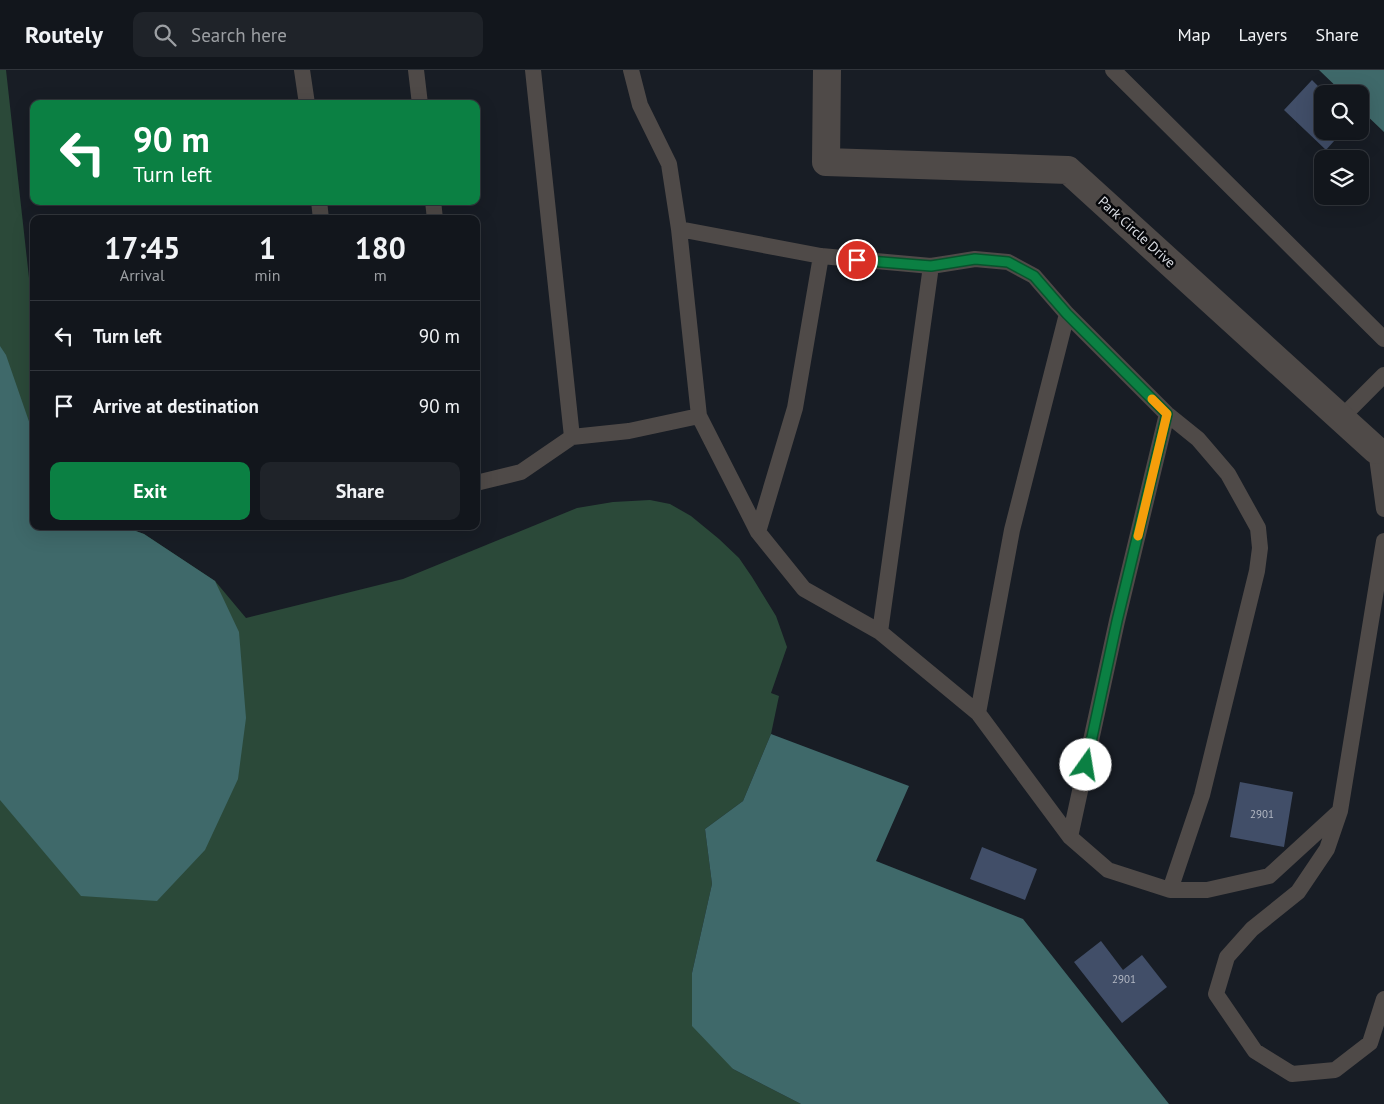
<!DOCTYPE html>
<style>
:root{--surface:#12161c;--page:#1f2329;--text:#f1f3f6;--muted:#9c9fa3;--line:#31353b;--accent:#0b8043}
body{margin:0;font-family:"PT Sans",sans-serif;background:var(--page);color:var(--text);height:100vh;display:flex;flex-direction:column;font-size:19px;white-space:nowrap}
*{box-sizing:border-box;margin:0}
p{font-size:16px;color:var(--muted)}
.icon{flex:none;width:28px;height:28px;fill:none;stroke:currentColor;stroke-width:2;stroke-linecap:round;stroke-linejoin:round}
.map{position:relative;flex:1;overflow:hidden}
.drawer{position:absolute;left:30px;top:145px;width:450px;height:315px;display:flex;flex-direction:column;background:var(--surface);border-radius:10px;box-shadow:0 5px 20px #0002,0 0 0 1px var(--line)}
.drawer>*{flex:none}
.banner{position:absolute;left:30px;top:30px;width:450px;height:105px;border-radius:10px;box-shadow:0 5px 20px #0002,0 0 0 1px var(--line);background:#0b8043;color:#fff;overflow:hidden}
.fabs{position:absolute;left:1314px;top:15px;display:grid;gap:10px}
.fabs a{display:grid;place-items:center;width:55px;height:55px;border-radius:10px;background:var(--surface);box-shadow:0 5px 20px #0002,0 0 0 1px var(--line);font-size:25px}
.pin{position:absolute;display:grid;place-items:center;width:42px;height:42px;color:#fff;margin:-21px;border:2px solid #fff;border-radius:50%;box-shadow:0 1px 5px #0007}
.me{position:absolute;width:55px;margin:-28px;rotate:13deg;stroke-linejoin:round;filter:drop-shadow(0 0 4px #0008)}
.turn{display:flex;align-items:center;gap:18px;height:105px;padding:0 20px;font-size:22px}
.turn .icon{width:65px;height:65px;stroke-width:2.5}
.turn b{display:block;font-size:35px;line-height:42px}
.eta{display:flex;justify-content:space-evenly;align-items:center;height:85px;text-align:center}
.eta b{font-size:30px;font-weight:700;line-height:35px}
.primary-button{display:flex;gap:10px;margin-top:auto;padding:10px 20px}
.primary-button a{flex:1;height:58px;border-radius:10px;background:var(--accent);color:#fff;font-size:20px;font-weight:700;line-height:58px;text-align:center}
.primary-button a+a{background:var(--page);color:var(--text)}
ul{padding:0;list-style:none}
li{display:flex;align-items:center;gap:15px;height:70px;padding:0 20px;border-top:1px solid var(--line)}
li div{flex:1}
li b{display:block;font-size:19px}
li em{font-style:normal}
header{display:flex;align-items:center;gap:30px;box-sizing:border-box;height:70px;padding:0 25px;background:var(--surface);border-bottom:1px solid var(--line)}
header strong{font-size:24px}
nav{display:flex;gap:28px;margin-inline-start:auto;font-size:18px}
.search{width:350px;height:45px;background:var(--page);display:flex;align-items:center;gap:12px;box-sizing:border-box;padding:0 18px;border-radius:10px;color:var(--muted);font-size:19px}
.map>svg:first-child{display:block}
.green{fill:#2b4939}
.water{fill:#3f696a}
.building{fill:#414e68}
.lines{fill:none;stroke-linecap:round;stroke-linejoin:round}
.service{stroke:#4f4a48;stroke-width:16}
.minor{stroke:#4f4a48;stroke-width:28}
.route-casing{stroke:#07532c;stroke-width:12}
.route{stroke:#0b8043;stroke-width:9}
.slow{stroke:#f59e0b;stroke-width:9}
.labels{text-anchor:middle;stroke-width:5;stroke-linejoin:round;paint-order:stroke}
.number-label{font-size:11px;fill:#b4b9c4}
.street-label{font-size:14px;fill:#dadde3;stroke:#06070a}
</style>
<header>
<strong>Routely</strong>
<div class="search"><svg class="icon" aria-label="search" viewBox="0 0 24 24"><circle cx="10" cy="10" r="6"/><path d="M15 15l6 6"/></svg>Search here</div>
<nav><a>Map</a><a>Layers</a><a>Share</a></nav>
</header>
<div class="map">
<svg width="1384" height="1034" viewBox="0 0 1384 1034">
<rect width="100%" height="100%" fill="#181d25"/>
<path class="green" d="M0,0H6L34,253V456H122L144,464L215,511L246,548L403,509L577,438L613,432L650,430L670,434L691,446L719,469L739,488L752,507L776,546L787,577L771,623L779,626L771,664L743,731L705,759L712,814L692,903L733,999L801,1034H0Z"/>
<path class="water" d="M1319,0H1384V62L1360,39V24H1344Z
M0,276L6,285L34,366V456H122L144,464L215,511L239,562L246,648L238,709L205,780L157,831L81,826L0,730Z
M771,664L909,716L876,791L1023,849L1169,1034H801L733,999L692,956V903L712,814L705,759L743,731Z"/>
<path class="building" d="M1312,10L1326,24H1322V61H1343L1326,80L1284,40Z
M1240,712L1293,722L1284,777L1230,767Z
M982,777L1037,799L1025,830L970,809Z
M1101,871L1123,900L1142,885L1167,917L1122,953L1074,892Z"/>
<g class="lines">
<path class="service" d="M302,0L307,34
M416,0L420,34
M533,0L572,367L629,361L699,346L679,159L669,94L640,35L631,0
M1113,0L1384,269
M319,131L321,149
M433,131L435,149
M679,159L821,186L931,196L975,189L1008,192L1034,206L1067,244L1167,344L1198,369L1228,404L1258,458L1260,478L1257,501L1202,725L1170,820
M699,346L758,462L804,519L880,562L978,643L1070,767L1108,800L1170,820H1207L1269,806L1340,741
M1341,348L1384,305
M1376,380L1384,439
M476,413L521,402L572,367
M758,462L795,338L821,186
M1384,471L1340,741L1327,779L1298,822L1252,859L1227,887L1216,924L1255,981L1292,1004L1335,1000L1370,973L1384,929
M880,562L931,196
M978,643L1012,460L1067,244
M1070,767L1117,551L1167,344"/>
<path class="minor" d="M827,0L826,92L1068,100L1376,380"/>
</g>
<g class="lines">
<g class="route-casing">
<path id="route" d="M857,190L931,196L975,189L1008,192L1034,206L1067,244L1167,344L1117,551L1086,695"/>
</g>
<use href="#route" class="route"/>
<path class="slow" d="M1138,466L1167,344L1152,329"/>
</g>
<g class="labels">
<g class="number-label">
<text x="1262" y="748">2901</text>
<text x="1124" y="913">2901</text>
</g>
<g class="street-label">
<text transform="translate(1137 162) rotate(42)" y="5">Park Circle Drive</text>
</g>
</g>
</svg>
<div class="fabs">
<a><svg class="icon" aria-label="search" viewBox="0 0 24 24"><circle cx="10" cy="10" r="6"/><path d="M15 15l6 6"/></svg></a>
<a><svg class="icon" aria-label="layers" viewBox="0 0 24 24"><path d="M12 4l9 5-9 5-9-5zM3 14l9 5 9-5"/></svg></a>
</div>
<div class="pin" style="left:857px;top:190px;background:#d93025"><svg class="icon" aria-label="arrive" viewBox="0 0 24 24"><path d="M6 21V4h12l-3 4 3 4H6"/></svg></div>
<svg class="me" style="left:1086px;top:695px" viewBox="-20 -20 40 40"><circle r="19" fill="#fff"/><path d="M0-13L10 11 0 6-10 11z" fill="#0b8043"/></svg>
<div class="banner">
<div class="turn"><svg class="icon" aria-label="left" viewBox="0 0 24 24"><path d="M17 20v-9H6M10 6l-5 5 5 5"/></svg><div><b>90 m</b>Turn left</div></div>
</div>
<section class="drawer">
<div class="eta">
<div><b>17:45</b><p>Arrival</p></div>
<div><b>1</b><p>min</p></div>
<div><b>180</b><p>m</p></div>
</div>
<ul>
<li><svg class="icon" aria-label="left" viewBox="0 0 24 24"><path d="M17 20v-9H6M10 6l-5 5 5 5"/></svg><div><b>Turn left</b></div><em>90 m</em></li>
<li><svg class="icon" aria-label="arrive" viewBox="0 0 24 24"><path d="M6 21V4h12l-3 4 3 4H6"/></svg><div><b>Arrive at destination</b></div><em>90 m</em></li>
</ul>
<div class="primary-button"><a>Exit</a><a>Share</a></div>
</section>
</div>
